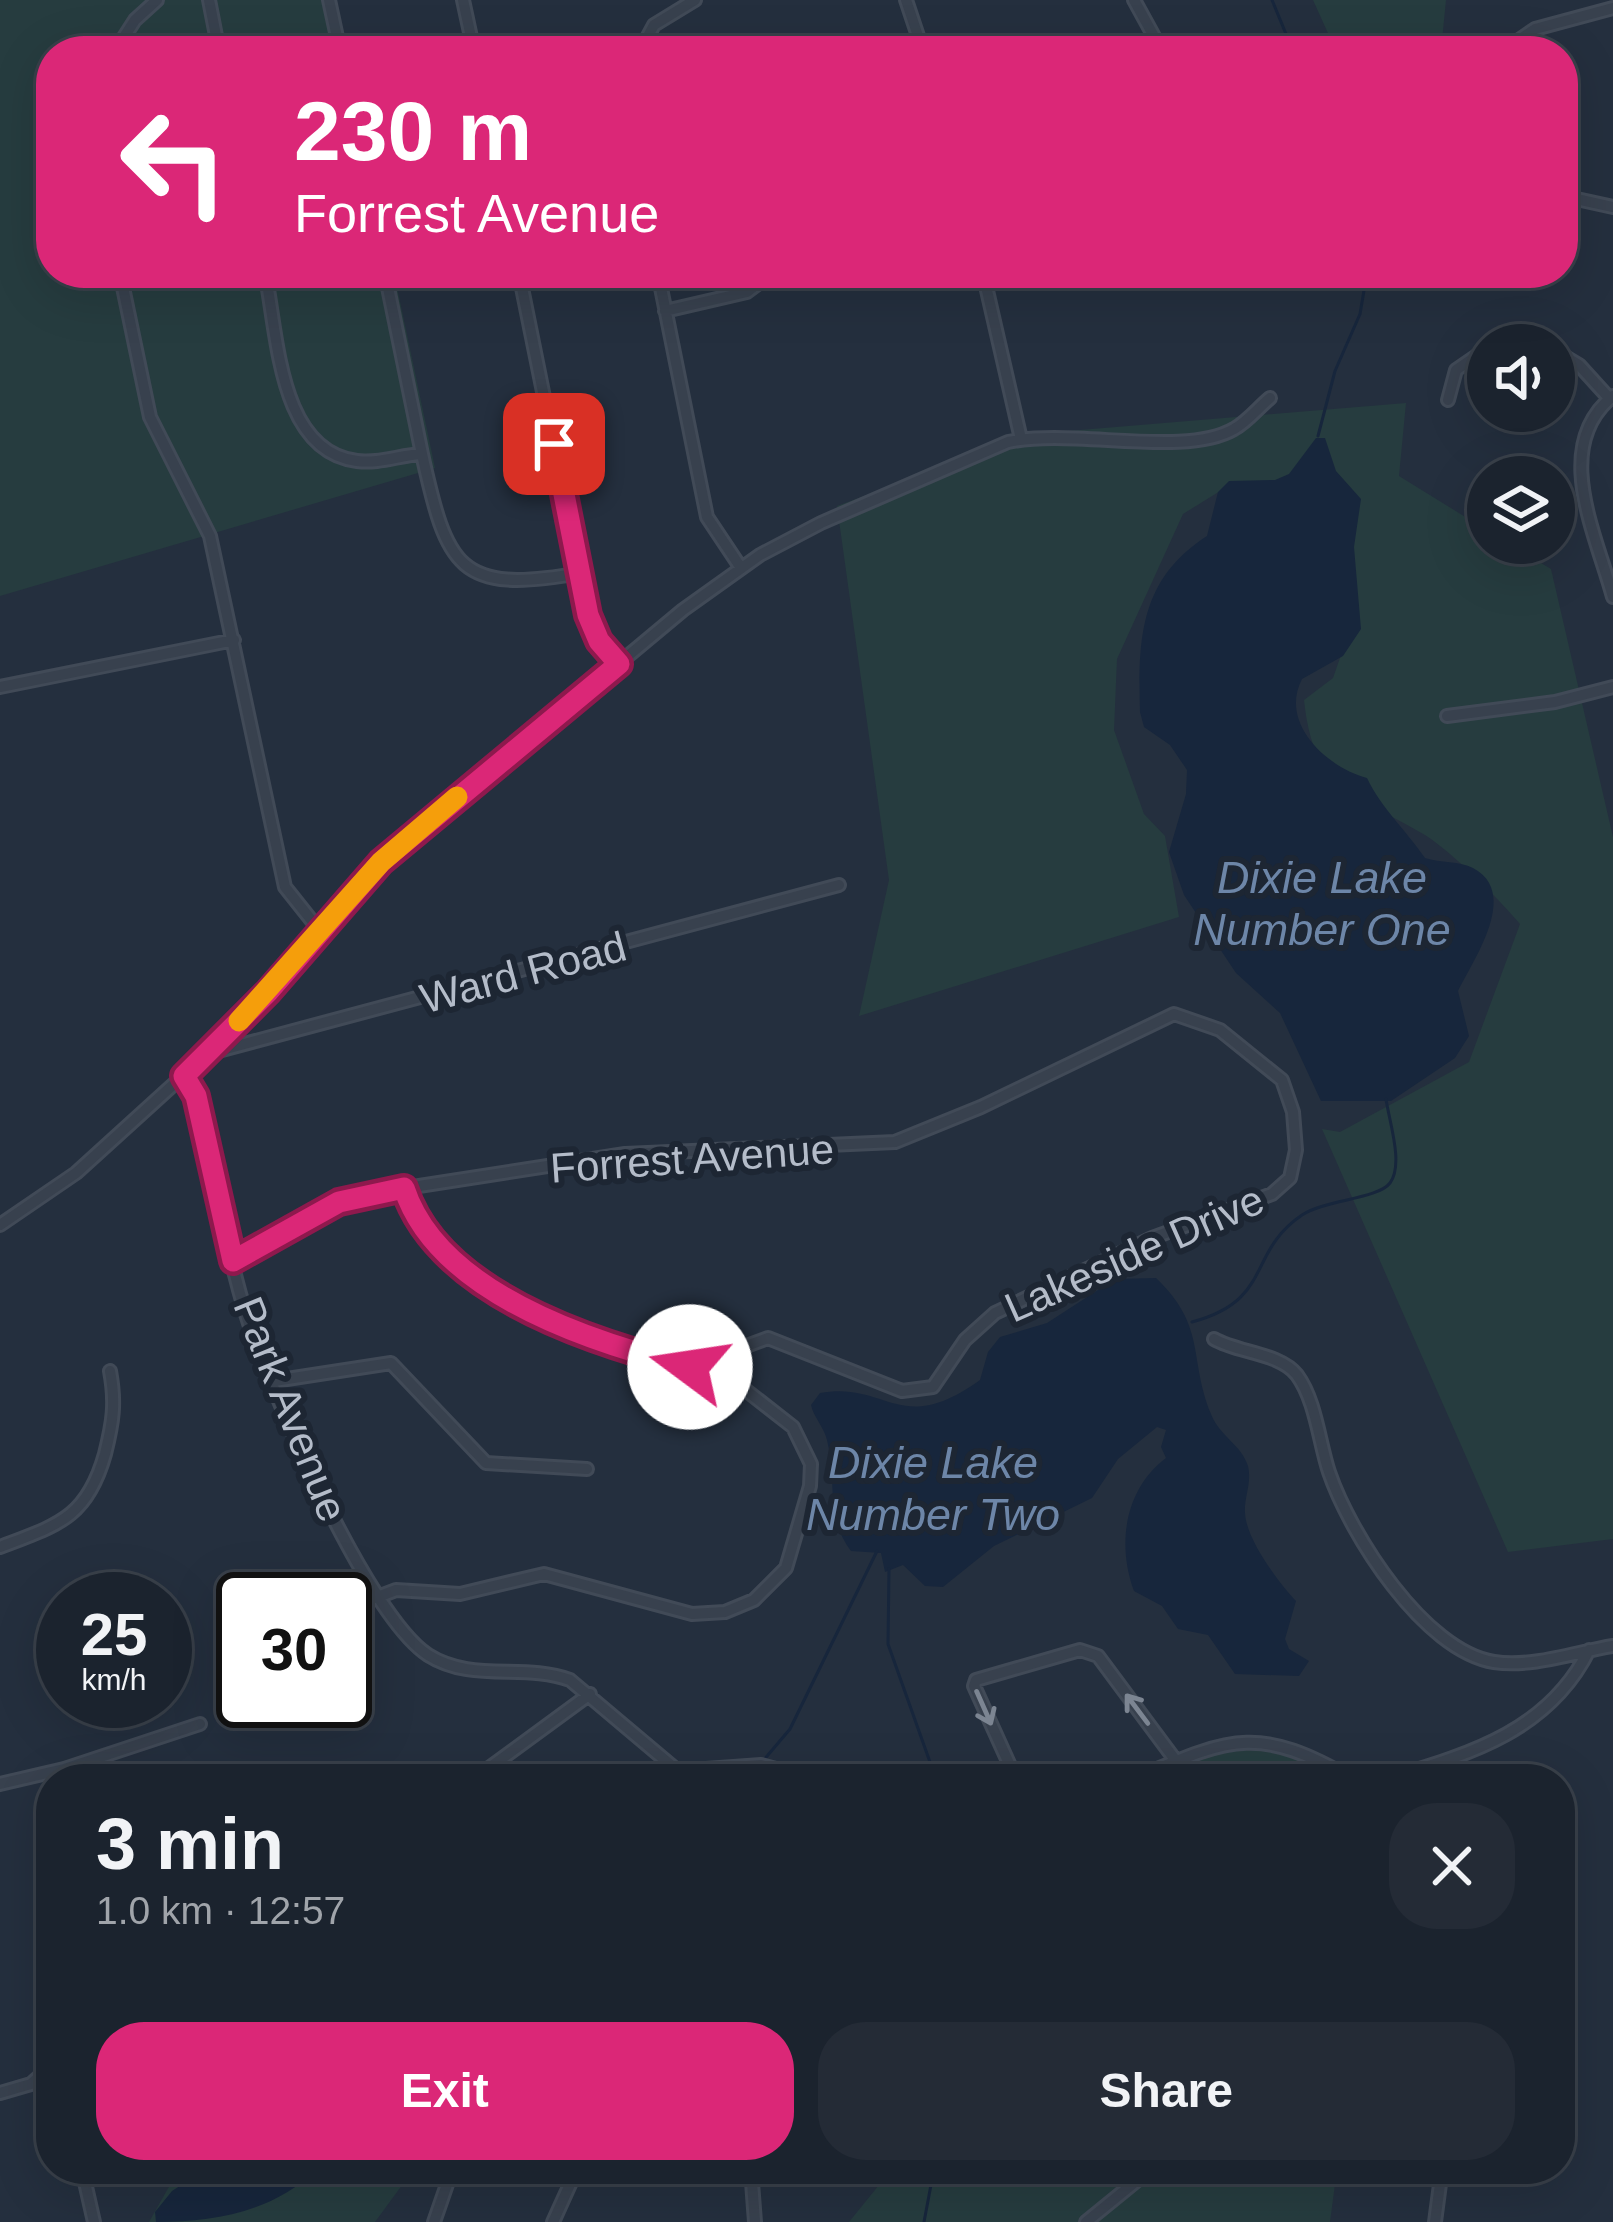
<!DOCTYPE html>
<meta charset="utf-8">
<style>
:root{--surface:#1b232e;--page:#242b36;--text:#f1f3f6;--muted:#a0a4aa;--line:#39404a;--accent:#db2777}
body{margin:0;font-family:Arial,sans-serif;background:var(--page);color:var(--text);height:100vh;display:flex;flex-direction:column;font-size:45px;white-space:nowrap}
*{box-sizing:border-box;margin:0}
p{font-size:39px;color:var(--muted)}
.icon{flex:none;width:66px;height:66px;fill:none;stroke:currentColor;stroke-width:2;stroke-linecap:round;stroke-linejoin:round}
.map{position:relative;flex:1;overflow:hidden}
.panel{position:absolute;left:36px;top:1764px;width:1539px;height:420px;display:flex;flex-direction:column;background:var(--surface);border-radius:48px;box-shadow:0 12px 48px #0002,0 0 0 3px var(--line)}
.panel>*{flex:none}
.hud{position:absolute;left:36px;top:36px;width:1542px;height:252px;border-radius:48px;box-shadow:0 12px 48px #0002,0 0 0 3px var(--line);background:#db2777;color:#fff;overflow:hidden}
.tools{position:absolute;left:1467px;top:324px;display:grid;gap:24px}
.tools a{display:grid;place-items:center;width:108px;height:108px;border-radius:50%;background:var(--surface);box-shadow:0 12px 48px #0002,0 0 0 3px var(--line);font-size:60px}
.speed{position:absolute;left:36px;top:1572px;display:flex;gap:24px;font-size:60px;font-weight:700;text-align:center}
.speed>*{display:grid;place-content:center;width:156px;height:156px;border-radius:50%;background:var(--surface);box-shadow:0 12px 48px #0002,0 0 0 3px var(--line);line-height:1}
.speed small{font-size:30px;font-weight:400}
.speed .limit{border:6px solid #111;border-radius:18px;background:#fff;color:#111}
.pin{position:absolute;display:grid;place-items:center;width:102px;height:102px;color:#fff;margin:-51px;border-radius:24px;box-shadow:0 6px 18px #0006}
.me{position:absolute;width:132px;margin:-66px;rotate:284deg;stroke-linejoin:round;filter:drop-shadow(0 0 9px #0008)}
.turn{display:flex;align-items:center;gap:42px;height:252px;padding:0 60px;font-size:54px}
.turn .icon{width:156px;height:156px;stroke-width:2.5}
.turn b{display:block;font-size:84px;line-height:102px}
.round{display:grid;place-items:center;flex:none;width:126px;height:126px;border-radius:48px;background:var(--page)}
.head{display:flex;align-items:center;justify-content:space-between;height:204px;padding:0 60px}
h1{font-size:72px;font-weight:600;line-height:90px}
.primary-button{display:flex;gap:24px;margin-top:auto;padding:24px 60px}
.primary-button a{flex:1;height:138px;border-radius:48px;background:var(--accent);color:#fff;font-size:48px;font-weight:600;line-height:138px;text-align:center}
.primary-button a+a{background:var(--page);color:var(--text)}
.map>svg:first-child{display:block}
.green{fill:#263c3f}
.water{fill:#17263c}
.lines{fill:none;stroke-linecap:round;stroke-linejoin:round}
.stream{stroke:#17263c;stroke-width:3}
.minor-casing{stroke:#414a57;stroke-width:16}
.minor{stroke:#38414e;stroke-width:10}
.oneway{stroke:#7c8592}
.route-casing{stroke:#8e194d;stroke-width:30}
.route{stroke:#db2777;stroke-width:21}
.slow{stroke:#f59e0b;stroke-width:21}
.labels{text-anchor:middle;stroke-width:12;stroke-linejoin:round;paint-order:stroke}
.street-label{font-size:42px;fill:#b4bcc9;stroke:#1d2633}
.water-label{font-size:45px;font-style:italic;fill:#6d86a8;stroke:#1d2633}
</style>
<div class="map">
<svg width="1613" height="2222" viewBox="0 0 1613 2222">
<rect width="100%" height="100%" fill="#242f3e"/>
<path class="green" d="M0,0H335L346,51H51V273H394L435,468L0,596Z
M1313,0H1446L1441,51H1336Z
M1406,403L1399,476L1488,531V543H1508L1551,569L1613,837V1539L1508,1552L1322,1129L1340,1132L1469,1062L1520,924C1499,899 1452,852 1425,835C1354,793 1314,794 1304,700L1333,678L1349,632L1225,488L1183,514L1117,659L1114,730L1144,814L1165,836L1179,917L859,1016L889,880L837,506L1032,434Z
M1294,1745L1370,1779H1116L1183,1754Z
M179,2169H424L408,2177L375,2222H149Z
M892,2169H1337L1330,2222H849Z"/>
<path class="water" d="M1316,438H1325L1336,471L1361,499L1354,547L1361,629L1343,656L1302,679C1279,723 1326,767 1367,778C1382,809 1405,829 1425,858C1440,863 1460,861 1473,868C1521,893 1472,962 1458,991L1469,1036L1455,1058L1391,1101H1321L1280,1013L1236,973L1184,895L1169,852L1186,794L1187,770L1170,745L1144,727L1140,712C1138,638 1140,579 1207,536L1218,492L1229,481L1275,480L1289,474Z
M1156,1278C1207,1327 1188,1357 1211,1414C1220,1437 1241,1444 1248,1466C1252,1483 1244,1497 1245,1513C1246,1539 1278,1582 1296,1601L1285,1639L1289,1649L1309,1661L1299,1676L1235,1674L1208,1635L1178,1629L1162,1606L1134,1591C1116,1542 1126,1488 1166,1458L1161,1447L1166,1430L1157,1427L1118,1459L1092,1498L994,1546L943,1587L925,1586L903,1565L885,1572L881,1553L851,1551C825,1517 837,1478 827,1440C824,1427 814,1418 811,1405L820,1393C888,1381 899,1438 980,1380L988,1352L1000,1337L1047,1323L1115,1279Z
M206,2169H317C273,2212 215,2222 156,2222L155,2212L172,2191Z"/>
<g class="lines">
<path class="stream" d="M1272,0L1293,51
M1318,436L1335,371L1360,314L1367,273
M1192,1322C1274,1300 1246,1253 1302,1215C1324,1200 1378,1199 1390,1183C1404,1164 1389,1121 1386,1099
M889,1569L888,1644L936,1779
M762,1762L790,1729L877,1551
M742,1779L755,1769
M924,2222L934,2169"/>
<g class="minor-casing">
<path id="minor" d="M209,0L219,51
M329,0L340,51
M463,0L474,51
M906,0L923,51
M1134,0L1162,51
M115,51L135,20L157,0
M640,51L654,25L695,0
M1503,51L1535,29L1613,8
M1563,196L1613,207
M120,273L150,417L210,536L285,887L320,931
M265,273C278,334 278,451 357,461C380,464 400,455 422,454C447,567 458,595 580,573
M385,273L422,454
M519,273L588,615L599,641L619,664
M658,273L707,517L741,568
M983,273L1021,439
M665,311L747,292L772,273
M1499,345H1540
M1554,350L1579,365L1609,398
M1613,396C1551,446 1596,534 1613,597
M1448,400L1456,370L1488,348
M0,687L234,640
M1447,716L1555,702L1613,687
M207,1054L839,885
M184,1076L196,1096C212,1167 224,1241 245,1311C268,1386 367,1615 428,1655C472,1683 524,1663 570,1680L678,1771L761,1765L813,1779
M0,1225L76,1173L207,1054L381,862L683,610L760,555L821,523L1008,442C1073,428 1184,458 1234,429C1247,422 1258,408 1270,398
M233,1261L361,1195L625,1154L895,1142L981,1107L1174,1014L1220,1030L1282,1080L1293,1112L1296,1150L1290,1178L1272,1194L1152,1238L995,1313L965,1340L933,1387L902,1391L768,1338L741,1348L726,1377
M1214,1339C1238,1353 1280,1353 1297,1375C1316,1401 1319,1442 1329,1472C1350,1534 1424,1651 1494,1662C1532,1668 1576,1652 1613,1646
M274,1381L391,1363L486,1463L587,1469
M0,1547C58,1525 87,1518 105,1454C113,1422 116,1403 110,1371
M375,1598L396,1590L460,1594L544,1574L692,1614L725,1612L754,1600L786,1568L810,1486L811,1464L793,1427L738,1384L579,1335L463,1269L425,1234L404,1188
M474,1779L590,1694
M1016,1779L974,1686L976,1680L1080,1650L1098,1656L1176,1761
M1133,1779C1231,1738 1257,1724 1352,1779
M1387,1779C1469,1754 1548,1732 1589,1650
M0,1784L64,1769L200,1724
M0,2093L31,2084L51,2066
M82,2169L94,2222
M751,2169L755,2222
M434,2222L452,2170
M553,2222L577,2169
M1086,2222L1151,2169
M1435,2222L1442,2169"/>
</g>
<use href="#minor" class="minor"/>
</g>
<defs><path id="oneway-shaft" d="M-6 0H5M1.5-3L5.5 0L1.5 3" fill="none" stroke-width="1.6" stroke-linecap="round" stroke-linejoin="round" transform="scale(3)"/></defs>
<g class="oneway">
<use href="#oneway-shaft" transform="translate(984 1708) rotate(66)"/>
<use href="#oneway-shaft" transform="translate(1137 1709) rotate(-127)"/>
</g>
<g class="lines">
<g class="route-casing">
<path id="route" d="M554,444L588,615L599,641L619,664L381,862L268,992L184,1076L196,1096L233,1261L339,1202L404,1188C438,1293 593,1343 690,1367"/>
</g>
<use href="#route" class="route"/>
<path class="slow" d="M239,1021L381,862L457,797"/>
</g>
<g class="labels">
<g class="street-label">
<text transform="translate(523 972) rotate(-15)" y="15">Ward Road</text>
<text transform="translate(692 1158) rotate(-4)" y="15">Forrest Avenue</text>
<text transform="translate(1134 1253) rotate(-24)" y="15">Lakeside Drive</text>
<text transform="translate(291 1409) rotate(68)" y="15">Park Avenue</text>
</g>
<g class="water-label">
<text x="1322" y="893">Dixie Lake<tspan x="1322" dy="52">Number One</tspan></text>
<text x="933" y="1478">Dixie Lake<tspan x="933" dy="52">Number Two</tspan></text>
</g>
</g>
</svg>
<div class="tools">
<a><svg class="icon" aria-label="sound" viewBox="0 0 24 24"><path d="M4 9h4l5-4v14l-5-4H4zM17 9q2 3 0 6"/></svg></a>
<a><svg class="icon" aria-label="layers" viewBox="0 0 24 24"><path d="M12 4l9 5-9 5-9-5zM3 14l9 5 9-5"/></svg></a>
</div>
<div class="speed"><div>25<small>km/h</small></div><div class="limit">30</div></div>
<div class="pin" style="left:554px;top:444px;background:#d93025"><svg class="icon" aria-label="arrive" viewBox="0 0 24 24"><path d="M6 21V4h12l-3 4 3 4H6"/></svg></div>
<svg class="me" style="left:690px;top:1367px" viewBox="-20 -20 40 40"><circle r="19" fill="#fff"/><path d="M0-13L10 11 0 6-10 11z" fill="#db2777"/></svg>
<div class="hud">
<div class="turn"><svg class="icon" aria-label="left" viewBox="0 0 24 24"><path d="M17 20v-9H6M10 6l-5 5 5 5"/></svg><div><b>230 m</b>Forrest Avenue</div></div>
</div>
<section class="panel">
<div class="head"><div><h1>3 min</h1><p>1.0 km · 12:57</p></div><a class="round"><svg class="icon" aria-label="close" viewBox="0 0 24 24"><path d="M6 6l12 12M18 6L6 18"/></svg></a></div>
<div class="primary-button"><a>Exit</a><a>Share</a></div>
</section>
</div>
